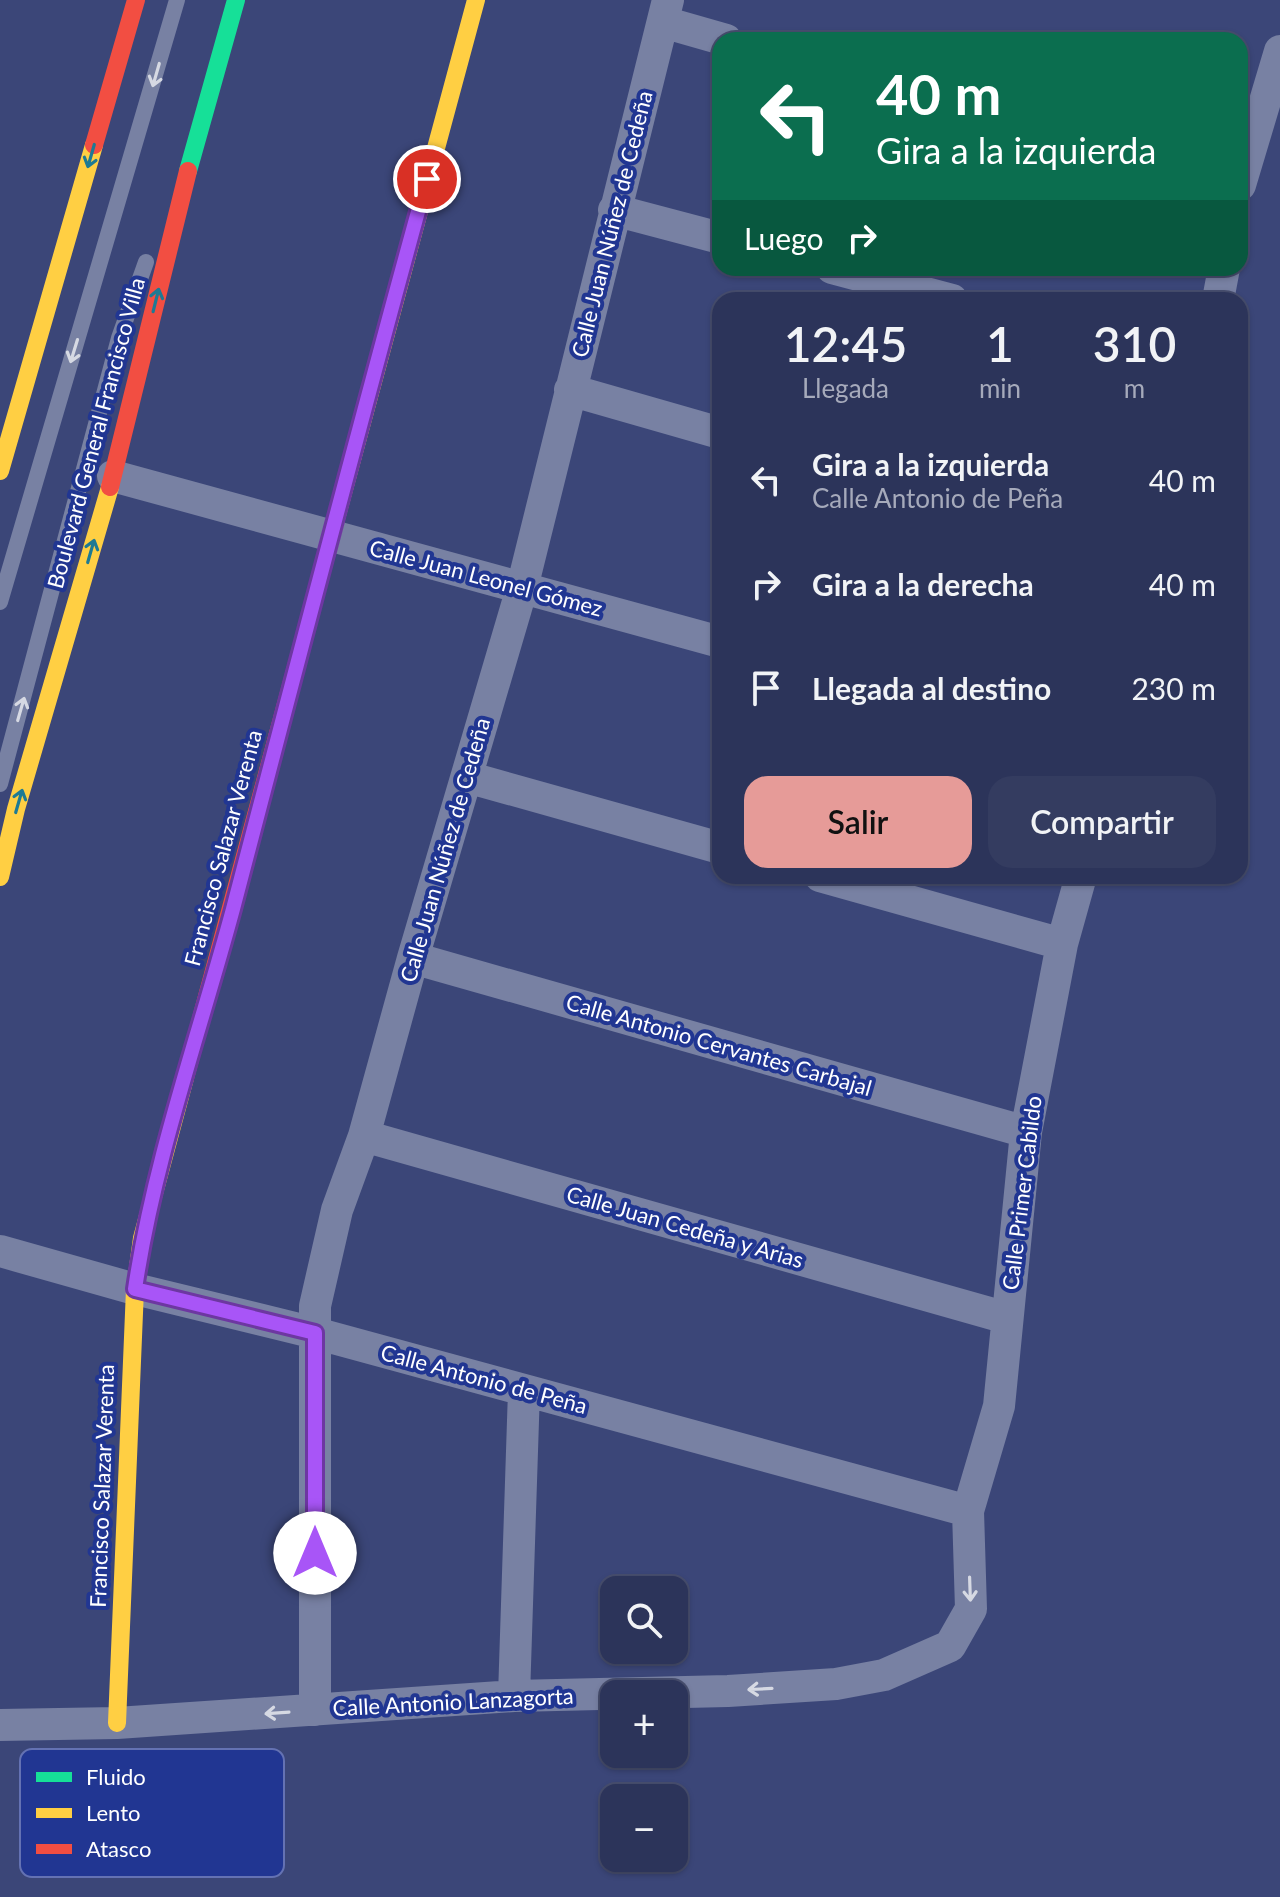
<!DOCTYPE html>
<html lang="es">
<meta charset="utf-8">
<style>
:root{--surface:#2c345a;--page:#343c60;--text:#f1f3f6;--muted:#a6aabb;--line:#484f70;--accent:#e69b98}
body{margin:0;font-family:Lato,sans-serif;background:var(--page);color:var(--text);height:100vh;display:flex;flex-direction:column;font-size:30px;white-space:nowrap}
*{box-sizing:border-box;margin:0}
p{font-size:26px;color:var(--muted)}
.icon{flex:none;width:44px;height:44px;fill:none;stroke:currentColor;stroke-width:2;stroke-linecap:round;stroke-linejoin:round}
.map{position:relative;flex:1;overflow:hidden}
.drawer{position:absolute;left:712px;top:292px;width:536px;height:592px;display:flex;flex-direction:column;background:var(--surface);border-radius:24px;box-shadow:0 2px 6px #0004,0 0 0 2px var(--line)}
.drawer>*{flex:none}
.guide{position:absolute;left:712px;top:32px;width:536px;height:244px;border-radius:24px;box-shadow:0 2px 6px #0004,0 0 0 2px var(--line);background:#0b6e4f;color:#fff;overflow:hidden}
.buttons{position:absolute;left:600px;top:1576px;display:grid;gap:16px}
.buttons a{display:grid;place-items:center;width:88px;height:88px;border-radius:16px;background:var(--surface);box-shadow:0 2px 6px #0004,0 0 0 2px var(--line);font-size:40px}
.pin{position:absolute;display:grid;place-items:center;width:68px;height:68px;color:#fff;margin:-34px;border:4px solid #fff;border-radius:50%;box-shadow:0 2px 8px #0007}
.me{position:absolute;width:88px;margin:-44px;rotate:0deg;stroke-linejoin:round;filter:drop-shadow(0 0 6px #0008)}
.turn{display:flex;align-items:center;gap:28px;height:168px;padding:0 32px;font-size:36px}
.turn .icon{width:104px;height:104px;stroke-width:2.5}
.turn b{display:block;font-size:56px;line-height:68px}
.then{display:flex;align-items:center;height:76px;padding:0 32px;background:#0003;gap:16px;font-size:30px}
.eta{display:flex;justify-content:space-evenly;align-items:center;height:136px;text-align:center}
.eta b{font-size:48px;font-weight:600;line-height:56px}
.cta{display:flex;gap:16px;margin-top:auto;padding:16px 32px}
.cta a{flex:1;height:92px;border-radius:24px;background:var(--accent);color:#111;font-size:32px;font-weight:600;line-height:92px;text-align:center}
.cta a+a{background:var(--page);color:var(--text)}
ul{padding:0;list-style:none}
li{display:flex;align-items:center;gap:24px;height:104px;padding:0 32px}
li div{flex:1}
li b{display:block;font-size:30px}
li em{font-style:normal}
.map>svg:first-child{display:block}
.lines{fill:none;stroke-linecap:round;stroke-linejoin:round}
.lane{stroke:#7881a3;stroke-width:16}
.street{stroke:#7881a3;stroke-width:32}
.fast{stroke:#16e098;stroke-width:18}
.slow{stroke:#ffcf43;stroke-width:18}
.jam{stroke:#f24e42;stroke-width:18}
.oneway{stroke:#d6d9e3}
.oneway2{stroke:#1d7a94}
.route-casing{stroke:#6d37a1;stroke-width:20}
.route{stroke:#a855f7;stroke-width:14}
.labels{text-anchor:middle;stroke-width:8;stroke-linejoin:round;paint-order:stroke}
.street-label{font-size:22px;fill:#fff;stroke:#213692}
.key{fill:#213692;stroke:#6472b3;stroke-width:2}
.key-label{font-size:22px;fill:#fff}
</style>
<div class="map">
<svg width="1280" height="1897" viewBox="0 0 1280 1897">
<rect width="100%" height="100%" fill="#3b4678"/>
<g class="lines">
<path class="lane" d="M0,602L177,0
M0,784L119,338L146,262"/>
<path class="street" d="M663,22L726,40
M1240,185L1280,51
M614,210L720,238
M832,268L952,300
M1218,300L1224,268
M570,390L720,433
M113,476L720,642
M467,777L720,848
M820,876L1062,944
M413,958L1026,1132
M364,1136L1007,1318
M0,1251L135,1289L315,1333L968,1511
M514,1696L524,1390
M315,1710V1306L337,1210L364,1136L413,958L522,588L668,0
M0,1725L117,1723L514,1696L728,1691L836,1684L884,1675L950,1646L971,1609L968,1511L999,1406L1026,1132L1062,944L1081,876"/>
<path class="fast" d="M188,171L236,0"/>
<path class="slow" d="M0,471L94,145
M320,578L476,0
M0,877L16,809L110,487
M117,1723L135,1289L142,1238L185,1078"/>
<path class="jam" d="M94,145L136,0
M110,487L188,171
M185,1078L320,578"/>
</g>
<defs><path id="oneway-shaft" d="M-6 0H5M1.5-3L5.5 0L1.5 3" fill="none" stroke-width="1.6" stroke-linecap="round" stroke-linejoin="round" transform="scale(2)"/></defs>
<g class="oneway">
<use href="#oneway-shaft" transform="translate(156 75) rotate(106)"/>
<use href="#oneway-shaft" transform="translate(74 351) rotate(107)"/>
<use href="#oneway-shaft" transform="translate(21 709) rotate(-74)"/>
<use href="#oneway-shaft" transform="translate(970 1589) rotate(88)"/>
<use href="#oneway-shaft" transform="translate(760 1689) rotate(177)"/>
<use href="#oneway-shaft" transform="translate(277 1713) rotate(176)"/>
</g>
<g class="oneway2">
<use href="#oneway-shaft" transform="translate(91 156) rotate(106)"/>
<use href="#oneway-shaft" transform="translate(156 300) rotate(-76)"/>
<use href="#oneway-shaft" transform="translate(91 551) rotate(-74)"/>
<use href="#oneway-shaft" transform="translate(19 801) rotate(-74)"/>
</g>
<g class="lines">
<g class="route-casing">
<path id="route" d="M315,1553V1333L135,1289C154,1160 199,1035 233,909C297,665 360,421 427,179"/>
</g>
<use href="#route" class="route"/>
</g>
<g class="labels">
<g class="street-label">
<text transform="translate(612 224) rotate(-76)" y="8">Calle Juan Núñez de Cedeña</text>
<text transform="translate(96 433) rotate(-75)" y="8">Boulevard General Francisco Villa</text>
<text transform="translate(486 578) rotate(15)" y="8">Calle Juan Leonel Gómez</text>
<text transform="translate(223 848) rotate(-75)" y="8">Francisco Salazar Verenta</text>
<text transform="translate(445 850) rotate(-74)" y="8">Calle Juan Núñez de Cedeña</text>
<text transform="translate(719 1045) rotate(16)" y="8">Calle Antonio Cervantes Carbajal</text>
<text transform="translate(1022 1193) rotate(-83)" y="8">Calle Primer Cabildo</text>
<text transform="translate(685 1227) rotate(16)" y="8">Calle Juan Cedeña y Arias</text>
<text transform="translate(484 1379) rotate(15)" y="8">Calle Antonio de Peña</text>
<text transform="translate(102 1486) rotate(-88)" y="8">Francisco Salazar Verenta</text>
<text transform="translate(453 1702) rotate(-3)" y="8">Calle Antonio Lanzagorta</text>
</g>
</g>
<rect x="20" y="1749" width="264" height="128" rx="12" class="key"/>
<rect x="36" y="1772" width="36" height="10" fill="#16e098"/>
<rect x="36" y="1808" width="36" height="10" fill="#ffcf43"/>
<rect x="36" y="1844" width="36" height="10" fill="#f24e42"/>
<g class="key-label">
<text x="86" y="1785">Fluido</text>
<text x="86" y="1821">Lento</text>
<text x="86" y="1857">Atasco</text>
</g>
</svg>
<div class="buttons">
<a><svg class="icon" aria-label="search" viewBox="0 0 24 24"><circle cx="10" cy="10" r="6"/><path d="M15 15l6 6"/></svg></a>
<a>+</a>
<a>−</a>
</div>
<div class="pin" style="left:427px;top:179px;background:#d93025"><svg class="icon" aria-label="arrive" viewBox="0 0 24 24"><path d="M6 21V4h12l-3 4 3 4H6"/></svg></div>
<svg class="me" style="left:315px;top:1553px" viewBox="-20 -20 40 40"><circle r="19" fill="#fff"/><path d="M0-13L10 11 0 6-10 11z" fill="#a855f7"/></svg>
<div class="guide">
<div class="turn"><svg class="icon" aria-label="left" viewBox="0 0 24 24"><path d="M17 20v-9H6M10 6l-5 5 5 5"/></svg><div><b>40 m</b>Gira a la izquierda</div></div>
<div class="then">Luego<svg class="icon" aria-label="right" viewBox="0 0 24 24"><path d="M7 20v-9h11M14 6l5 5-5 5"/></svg></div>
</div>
<section class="drawer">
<div class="eta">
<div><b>12:45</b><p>Llegada</p></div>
<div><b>1</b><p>min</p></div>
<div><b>310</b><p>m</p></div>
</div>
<ul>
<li><svg class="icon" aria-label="left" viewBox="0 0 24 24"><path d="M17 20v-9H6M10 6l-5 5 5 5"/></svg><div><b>Gira a la izquierda</b><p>Calle Antonio de Peña</p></div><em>40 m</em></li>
<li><svg class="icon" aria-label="right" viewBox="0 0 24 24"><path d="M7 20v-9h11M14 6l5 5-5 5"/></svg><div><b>Gira a la derecha</b></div><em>40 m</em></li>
<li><svg class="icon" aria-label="arrive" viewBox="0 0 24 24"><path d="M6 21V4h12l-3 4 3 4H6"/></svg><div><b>Llegada al destino</b></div><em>230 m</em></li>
</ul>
<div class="cta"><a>Salir</a><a>Compartir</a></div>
</section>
</div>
